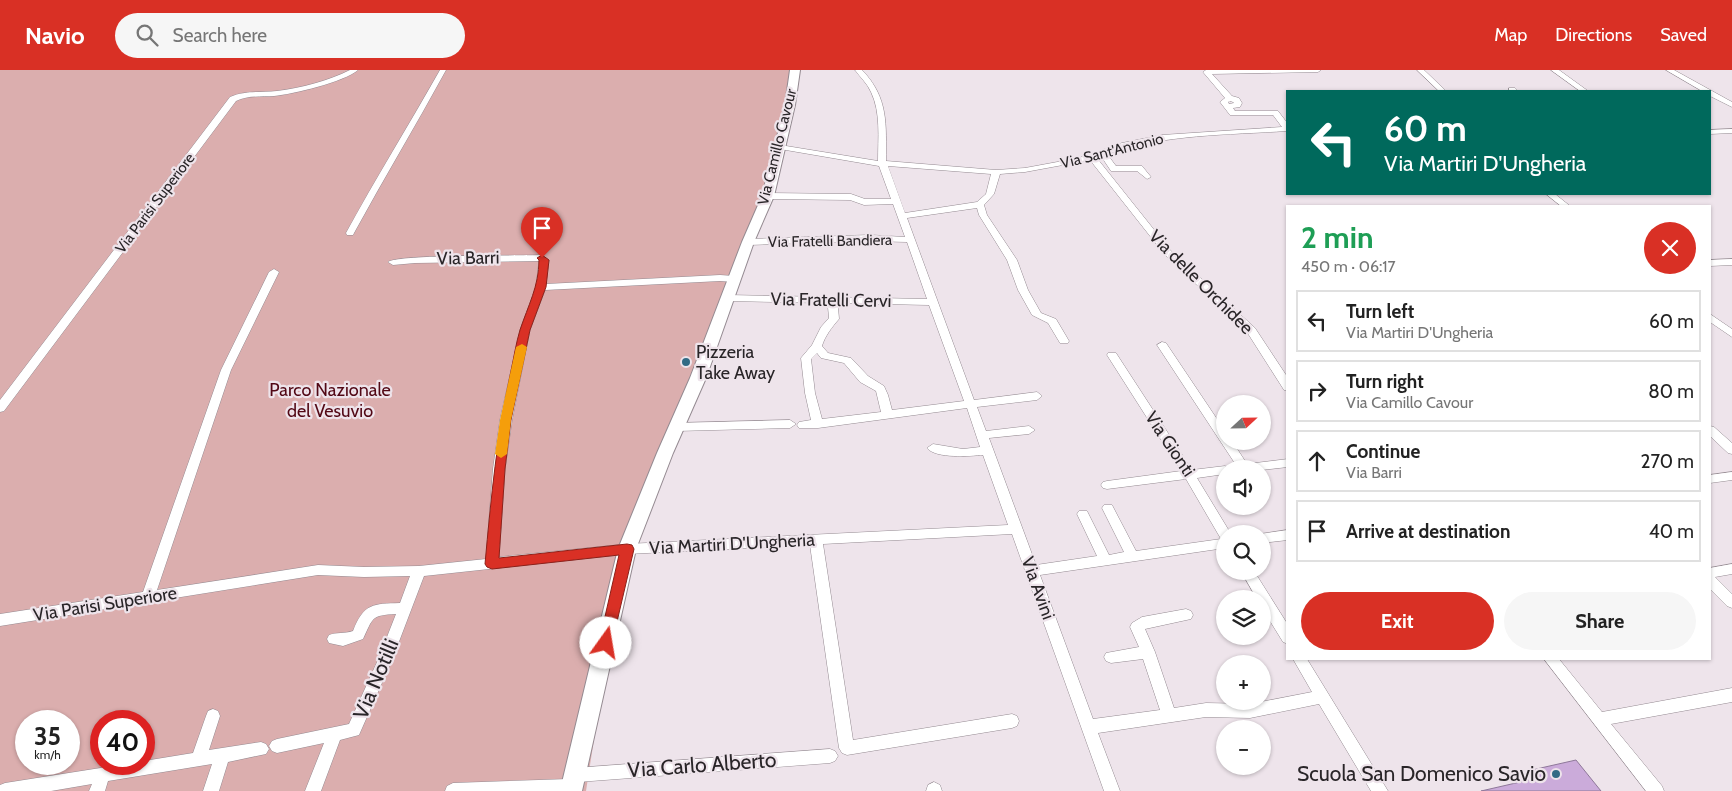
<!DOCTYPE html>
<meta charset="utf-8">
<style>
:root{--surface:#fff;--page:#f6f6f6;--text:#222;--muted:#767676;--line:#e0e0e0;--accent:#d93025}
body{margin:0;font-family:Cabin,sans-serif;background:var(--page);color:var(--text);height:100vh;display:flex;flex-direction:column;font-size:19px;white-space:nowrap}
*{box-sizing:border-box;margin:0}
p{font-size:16px;color:var(--muted)}
.icon{flex:none;width:28px;height:28px;fill:none;stroke:currentColor;stroke-width:2;stroke-linecap:round;stroke-linejoin:round}
.map{position:relative;flex:1;overflow:hidden}
.sheet{position:absolute;left:1286px;top:135px;width:425px;height:455px;display:flex;flex-direction:column;background:var(--surface);border-radius:0px;box-shadow:0 1px 4px #0004}
.sheet>*{flex:none}
.banner{position:absolute;left:1286px;top:20px;width:425px;height:105px;border-radius:0px;box-shadow:0 1px 4px #0004;background:#00695c;color:#fff;overflow:hidden}
.needle{width:32px;rotate:68deg}
.controls{position:absolute;left:1216px;top:325px;display:grid;gap:10px}
.controls a{display:grid;place-items:center;width:55px;height:55px;border-radius:50%;background:var(--surface);box-shadow:0 1px 4px #0004;font-size:25px}
.speed{position:absolute;left:15px;top:640px;display:flex;gap:10px;font-size:25px;font-weight:700;text-align:center}
.speed>*{display:grid;place-content:center;width:65px;height:65px;border-radius:50%;background:var(--surface);box-shadow:0 1px 4px #0004;line-height:1}
.speed small{font-size:12px;font-weight:400}
.speed .limit{border:8px solid #d22;background:#fff;color:#111}
.pin{position:absolute;display:grid;place-items:center;width:42px;height:42px;color:#fff;margin:-51px -21px;border-radius:50% 50% 50% 0;rotate:-45deg;box-shadow:0 0 5px #0007}
.pin .icon{rotate:45deg}
.me{position:absolute;width:55px;margin:-28px;rotate:13deg;stroke-linejoin:round;filter:drop-shadow(0 0 4px #0008)}
.turn{display:flex;align-items:center;gap:18px;height:105px;padding:0 15px;font-size:22px}
.turn .icon{width:65px;height:65px;stroke-width:2.5}
.turn b{display:block;font-size:35px;line-height:42px}
.round{display:grid;place-items:center;flex:none;width:52px;height:52px;border-radius:26px;background:var(--page)}
.summary{display:flex;align-items:center;justify-content:space-between;height:85px;padding:0 15px}
h1{font-size:30px;font-weight:700;line-height:38px;color:#1e9e55}
.action{display:flex;gap:10px;margin-top:auto;padding:10px 15px}
.action a{flex:1;height:58px;border-radius:30px;background:var(--accent);color:#fff;font-size:20px;font-weight:700;line-height:58px;text-align:center}
.action a+a{background:var(--page);color:var(--text)}
ul{padding:0;list-style:none}
li{display:flex;align-items:center;gap:15px;height:62px;margin:0 10px 8px;padding:0 5px;border:2px solid var(--line);border-radius:0px}
li div{flex:1}
li b{display:block;font-size:19px}
li em{font-style:normal}
header{display:flex;align-items:center;gap:30px;box-sizing:border-box;height:70px;padding:0 25px;background:var(--accent);color:#fff}
header strong{font-size:24px}
nav{display:flex;gap:28px;margin-inline-start:auto;font-size:18px}
.search{width:350px;height:45px;background:var(--page);display:flex;align-items:center;gap:12px;box-sizing:border-box;padding:0 18px;border-radius:28px;color:var(--muted);font-size:19px}
.map>svg:first-child{display:block}
.green{fill:#dbaeae;fill-rule:evenodd}
.lines{fill:none;stroke-linecap:round;stroke-linejoin:round}
.street-casing{stroke:#948a91;stroke-width:1}
.secondary-casing{stroke:#948a91;stroke-width:2}
.street{fill:#fff;fill-rule:evenodd}
.secondary{fill:#fff;fill-rule:evenodd}
.wall{fill:#af93bb}
.building{fill:#cbabda;stroke:#8e7899}
.route{fill:#d93025;stroke:#8d1f18}
.slow{fill:#f59e0b}
.poi-dot{fill:#326b85;stroke:#eee4eb;stroke-width:2}
.labels{text-anchor:middle;stroke-width:4.5;stroke-linejoin:round;paint-order:stroke}
.far-street-label{font-size:15px;fill:#292528;stroke:#eee4eb}
.street-label{font-size:18px;fill:#292528;stroke:#eee4eb}
.poi-label{font-size:18px;fill:#292528;stroke:#eee4eb;text-anchor:start}
.park-label{font-size:18px;fill:#520815;stroke:#eee4eb}
.near-street-label{font-size:21px;fill:#292528;stroke:#eee4eb}
.near-poi-label{font-size:21px;fill:#292528;stroke:#eee4eb;text-anchor:end}
</style>
<header>
<strong>Navio</strong>
<div class="search"><svg class="icon" aria-label="search" viewBox="0 0 24 24"><circle cx="10" cy="10" r="6"/><path d="M15 15l6 6"/></svg>Search here</div>
<nav><a>Map</a><a>Directions</a><a>Saved</a></nav>
</header>
<div class="map">
<svg width="1732" height="721" viewBox="0 0 1732 721">
<rect width="100%" height="100%" fill="#eee4eb"/>
<path class="green" d="M0,0H798L778,92L650,413L601,624L586,721H0ZM26,651H69V694H26ZM101,651H144V694H101Z"/>
<g class="lines">
<g class="street-casing">
<path id="street" d="M350,0H358C344,12 293,24 274,26C261,27 248,25 236,31L4,341L0,342V330L230,27C246,20 261,23 277,21C301,18 328,11 350,0Z
M440,0H446C416,55 384,108 354,163L353,165H347L346,163C376,108 409,55 440,0Z
M855,0H862C889,28 886,55 886,91L996,100L1025,98L1079,88L1122,73L1162,65L1282,57L1273,45H1230L1220,32L1225,28L1203,2L1206,0H1321L1318,2L1212,4L1232,26L1239,28L1242,33L1240,37L1233,38L1235,41H1278L1288,54V61C1227,65 1165,64 1107,84L1116,96H1142L1151,107L1147,109L1137,101H1111L1101,86L1096,87L1171,181L1255,258L1288,308V320H1284L1247,262L1165,185L1090,90L1025,102L1000,104L994,124L984,135L987,145L1017,190L1028,220L1041,243L1056,249L1069,271L1068,273H1060L1048,253L1032,245L1018,220L1007,190L979,145L977,138L907,148L974,330L1037,322L1042,326L1037,330L977,337L986,361L1029,356L1035,360L1029,364L989,368L1036,495L1097,486L1077,444L1079,441H1087L1109,485L1124,482L1102,438L1104,435H1112L1136,481L1221,469L1186,409L1107,419L1103,418L1101,415L1103,412L1107,411L1181,401L1107,285L1108,283H1116L1192,400L1225,396L1230,399H1225V404L1197,408L1231,464H1225V478L1040,505L1093,649L1160,640L1143,589L1111,593L1106,591L1104,587L1106,583L1139,577L1130,557L1132,553L1142,547L1186,539L1191,541L1193,545L1191,549L1145,559L1155,582L1174,638L1206,633L1250,634L1312,622L1293,589H1307L1388,721H1371L1319,634L1250,648L1206,647L1098,663L1120,721H1104L1012,464L823,474L853,670L1012,644L1017,646L1019,651L1017,656L1012,658L847,685L842,683L839,678L810,475L627,484L424,506L392,590L359,665L340,670L321,721H305L324,673L277,683L272,681L269,676L272,671L277,669L349,654L378,590L396,544C371,545 373,548 363,569L343,576L329,573L327,569L329,565C337,562 344,564 353,561C364,533 373,534 400,533L410,506L364,507L318,505L0,556V544L143,522L221,300L269,202L274,199L279,202L231,300L157,520L318,495L364,497L419,496L486,489L493,399L500,350L520,260L536,217L539,191L415,193L393,195L388,192C398,184 520,186 541,185L549,190L546,214L720,205L734,206L739,209L734,212L720,211L545,220L530,260L512,350L505,399L499,487L627,474L1008,455L983,385C970,386 936,389 927,378L933,374L963,379L980,377L967,338L818,358H799L797,355L799,352L811,350L805,323L801,288L812,275L821,257L829,248L828,237L825,233L727,231L722,228L727,225L927,229L907,172L870,171L748,175L744,172L748,169L870,165L905,167L893,134L864,135L850,130L768,129L764,126L768,123L851,124L865,129H891L879,96L780,79L776,77L780,75L878,91C878,68 881,43 871,22C867,13 860,7 855,0ZM1230,31L1233,32L1234,33L1229,34L1228,32ZM888,96L991,104L986,124L977,132L905,143ZM835,233L929,235L964,331L892,340L888,325L884,316L868,306L851,288L828,283L822,276C825,266 832,257 839,249L838,237ZM817,283L821,288L844,293L860,312L876,321L881,342L822,349L815,323L811,289Z
M1417,0H1424L1446,21H1439Z
M1551,0H1559L1588,21H1580Z
M1666,0H1674L1732,32V37L1710,26V21H1702Z
M1509,18H1515L1518,21H1509Z
M1732,59V63L1710,64V60Z
M1546,124H1555L1570,136H1561Z
M1732,189V195L1710,196V190Z
M1710,244L1732,259V267L1710,252Z
M1162,272L1166,273L1225,361V371H1232L1247,394L1288,389V397L1262,400V399H1231L1236,395L1157,275Z
M790,350L796,354L790,358L676,361L670,357L676,353Z
M1710,356L1714,357L1732,373V384L1728,383L1710,366Z
M1732,402V410L1710,413V405Z
M1288,460V470L1262,473V464H1260Z
M1732,494V504L1715,507L1732,524V538L1727,536L1710,519V498Z
M1241,501H1254L1288,555V574L1283,572L1262,538V529H1257Z
M1544,589H1559L1602,642L1732,618V632L1611,654L1662,716L1664,721H1646Z
M213,639L218,641L220,646L209,680L261,672L266,674L269,679L266,684L228,692L219,721H203L212,694L108,711L105,721H89L92,714L51,721H0V715L5,713L126,694H144V691L193,683L206,646L208,641Z
M830,679L835,681L838,686L835,691L830,693L578,712L580,716L578,721H445L447,716L453,713L569,709L567,705L570,700L575,698Z
M934,712L940,715L942,721H926L928,715Z"/>
</g>
<g class="secondary-casing">
<path id="secondary" d="M790,0H800L795,35L774,126L754,172L706,308L673,383L636,479L582,721H560L618,479L657,383L690,308L742,172L762,126L785,35Z"/>
</g>
<use href="#street" class="street"/>
<use href="#secondary" class="secondary"/>
</g>
<path class="wall" d="M1523,702L1601,721L1516,713L1514,710Z"/>
<path class="building" d="M1576,690L1601,721H1481L1529,710L1523,702Z"/>
<path class="route" d="M542,185L549,190L546,217L530,260L511,350L505,399L499,488L627,474L632,475L634,479L612,573L610,577L606,579L601,577L599,573L619,485L492,499L487,497L485,494C491,428 497,365 511,301C514,287 516,273 520,260C528,236 539,216 539,190L537,188Z"/>
<path class="slow" d="M522,274L527,277L511,350L507,384L501,388L495,384L500,350L516,277Z"/>
<g class="poi-dot">
<circle cx="686" cy="292" r="5"/>
<circle cx="1556" cy="704" r="5"/>
</g>
<g class="labels">
<g class="far-street-label">
<text transform="translate(777 77) rotate(-76)" y="5">Via Camillo Cavour</text>
<text transform="translate(1112 81) rotate(-14)" y="5">Via Sant'Antonio</text>
<text transform="translate(155 133) rotate(-53)" y="5">Via Parisi Superiore</text>
<text transform="translate(830 171) rotate(-1)" y="5">Via Fratelli Bandiera</text>
</g>
<g class="street-label">
<text transform="translate(468 188) rotate(-1)" y="6">Via Barri</text>
<text transform="translate(1201 212) rotate(45)" y="6">Via delle Orchidee</text>
<text transform="translate(831 230) rotate(1)" y="6">Via Fratelli Cervi</text>
<text transform="translate(1170 374) rotate(56)" y="6">Via Gionti</text>
<text transform="translate(732 474) rotate(-3)" y="6">Via Martiri D'Ungheria</text>
<text transform="translate(1038 518) rotate(70)" y="6">Via Avini</text>
<text transform="translate(105 534) rotate(-9)" y="6">Via Parisi Superiore</text>
</g>
<g class="poi-label">
<text x="696" y="288">Pizzeria<tspan x="696" dy="21">Take Away</tspan></text>
</g>
<g class="park-label">
<text x="330" y="326">Parco Nazionale<tspan x="330" dy="21">del Vesuvio</tspan></text>
</g>
<g class="near-street-label">
<text transform="translate(376 609) rotate(-67)" y="7">Via Notilli</text>
<text transform="translate(702 695) rotate(-4)" y="7">Via Carlo Alberto</text>
</g>
<g class="near-poi-label">
<text x="1546" y="711">Scuola San Domenico Savio</text>
</g>
</g>
</svg>
<div class="controls">
<a><svg class="needle" viewBox="-14 -14 28 28"><path d="M0-13l5 13h-10z" fill="#e53935"/><path d="M0 13l5-13h-10z" fill="#767676"/></svg></a>
<a><svg class="icon" aria-label="sound" viewBox="0 0 24 24"><path d="M4 9h4l5-4v14l-5-4H4zM17 9q2 3 0 6"/></svg></a>
<a><svg class="icon" aria-label="search" viewBox="0 0 24 24"><circle cx="10" cy="10" r="6"/><path d="M15 15l6 6"/></svg></a>
<a><svg class="icon" aria-label="layers" viewBox="0 0 24 24"><path d="M12 4l9 5-9 5-9-5zM3 14l9 5 9-5"/></svg></a>
<a>+</a>
<a>−</a>
</div>
<div class="speed"><div>35<small>km/h</small></div><div class="limit">40</div></div>
<div class="pin" style="left:542px;top:188px;background:#d93025"><svg class="icon" aria-label="arrive" viewBox="0 0 24 24"><path d="M6 21V4h12l-3 4 3 4H6"/></svg></div>
<svg class="me" style="left:606px;top:573px" viewBox="-20 -20 40 40"><circle r="19" fill="#fff"/><path d="M0-13L10 11 0 6-10 11z" fill="#d93025"/></svg>
<div class="banner">
<div class="turn"><svg class="icon" aria-label="left" viewBox="0 0 24 24"><path d="M17 20v-9H6M10 6l-5 5 5 5"/></svg><div><b>60 m</b>Via Martiri D'Ungheria</div></div>
</div>
<section class="sheet">
<div class="summary"><div><h1>2 min</h1><p>450 m · 06:17</p></div><a class="round" style="background:#d93025;color:#fff"><svg class="icon" aria-label="close" viewBox="0 0 24 24"><path d="M6 6l12 12M18 6L6 18"/></svg></a></div>
<ul>
<li><svg class="icon" aria-label="left" viewBox="0 0 24 24"><path d="M17 20v-9H6M10 6l-5 5 5 5"/></svg><div><b>Turn left</b><p>Via Martiri D'Ungheria</p></div><em>60 m</em></li>
<li><svg class="icon" aria-label="right" viewBox="0 0 24 24"><path d="M7 20v-9h11M14 6l5 5-5 5"/></svg><div><b>Turn right</b><p>Via Camillo Cavour</p></div><em>80 m</em></li>
<li><svg class="icon" aria-label="ahead" viewBox="0 0 24 24"><path d="M12 20V5M6 11l6-6 6 6"/></svg><div><b>Continue</b><p>Via Barri</p></div><em>270 m</em></li>
<li><svg class="icon" aria-label="arrive" viewBox="0 0 24 24"><path d="M6 21V4h12l-3 4 3 4H6"/></svg><div><b>Arrive at destination</b></div><em>40 m</em></li>
</ul>
<div class="action"><a>Exit</a><a>Share</a></div>
</section>
</div>
